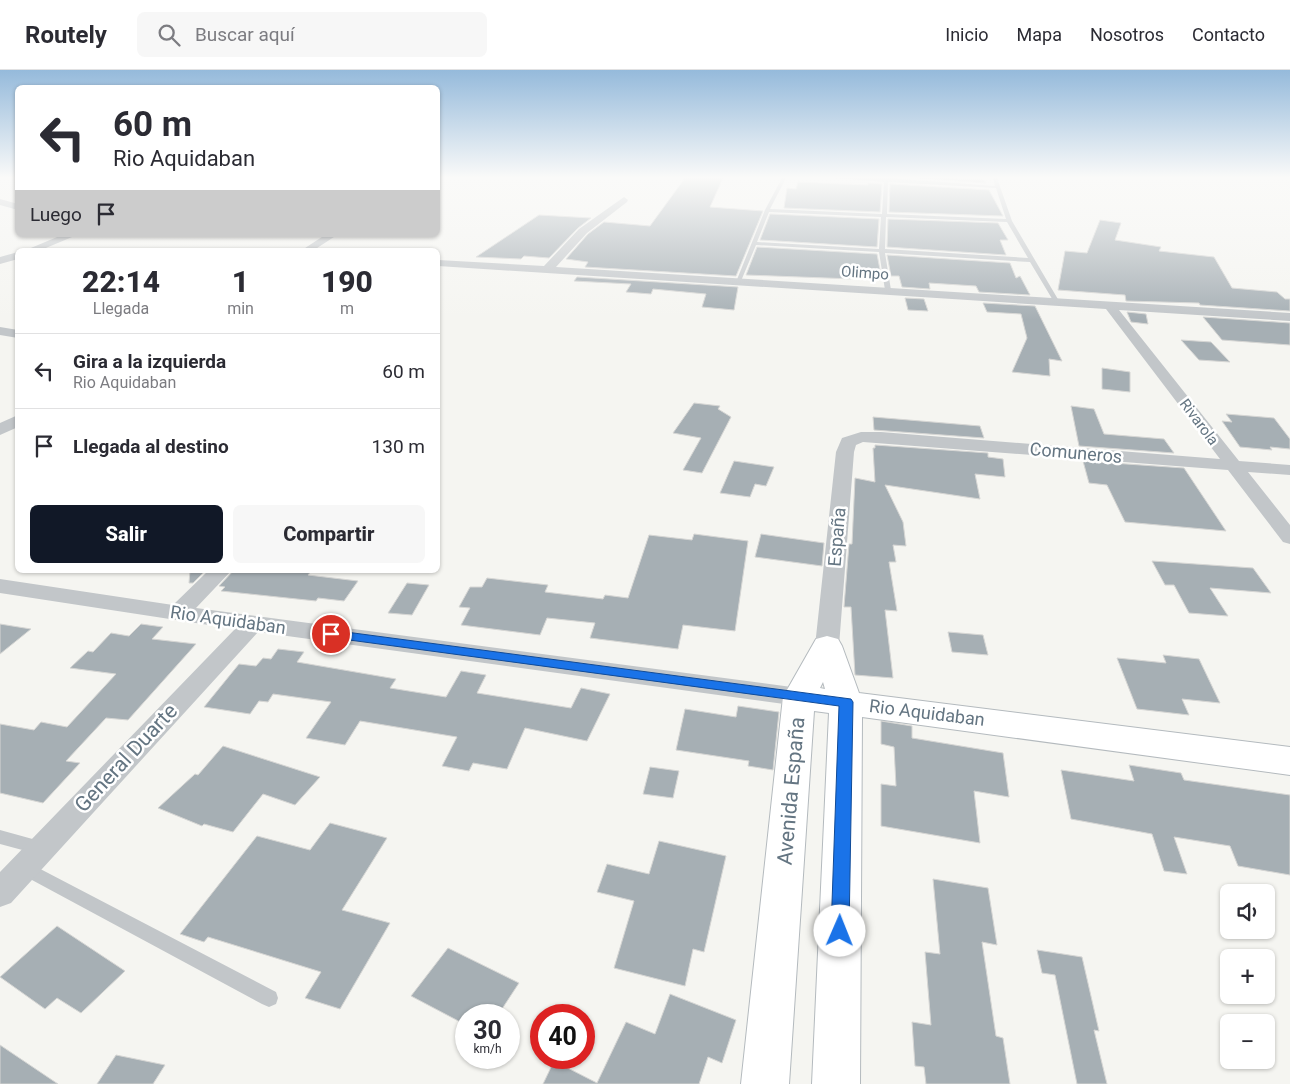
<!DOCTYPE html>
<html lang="es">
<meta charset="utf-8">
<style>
:root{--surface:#fff;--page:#f7f7f7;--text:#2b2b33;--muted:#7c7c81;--line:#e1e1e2;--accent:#111827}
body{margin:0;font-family:Roboto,sans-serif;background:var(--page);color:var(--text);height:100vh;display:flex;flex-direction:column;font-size:19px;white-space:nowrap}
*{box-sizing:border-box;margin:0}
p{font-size:16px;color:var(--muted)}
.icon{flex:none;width:28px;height:28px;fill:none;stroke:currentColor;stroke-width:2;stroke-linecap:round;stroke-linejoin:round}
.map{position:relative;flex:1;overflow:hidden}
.side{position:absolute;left:15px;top:178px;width:425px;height:325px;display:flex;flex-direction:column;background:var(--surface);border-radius:8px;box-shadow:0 1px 4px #0004}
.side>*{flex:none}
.guide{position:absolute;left:15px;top:15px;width:425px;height:152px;border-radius:8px;box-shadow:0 1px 4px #0004;background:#fff;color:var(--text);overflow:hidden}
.tools{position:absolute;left:1220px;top:814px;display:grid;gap:10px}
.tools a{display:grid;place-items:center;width:55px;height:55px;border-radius:8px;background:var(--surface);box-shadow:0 1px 4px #0004;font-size:25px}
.speed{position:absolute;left:455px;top:934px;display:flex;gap:10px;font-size:25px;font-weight:700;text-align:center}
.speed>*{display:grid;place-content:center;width:65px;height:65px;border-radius:50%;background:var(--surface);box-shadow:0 1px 4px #0004;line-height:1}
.speed small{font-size:12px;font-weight:400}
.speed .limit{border:8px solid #d22;background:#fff;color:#111}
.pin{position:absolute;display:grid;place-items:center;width:42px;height:42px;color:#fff;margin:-21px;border:2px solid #fff;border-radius:50%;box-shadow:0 1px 5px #0007}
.me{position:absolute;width:55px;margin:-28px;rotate:1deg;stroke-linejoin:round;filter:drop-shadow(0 0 4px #0008)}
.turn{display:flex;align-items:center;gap:18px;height:105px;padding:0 15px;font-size:22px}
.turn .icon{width:65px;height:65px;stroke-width:2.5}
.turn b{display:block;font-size:35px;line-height:42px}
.then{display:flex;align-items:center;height:48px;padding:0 15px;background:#0003;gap:10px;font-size:19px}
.eta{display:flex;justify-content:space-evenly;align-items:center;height:85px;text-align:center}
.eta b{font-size:30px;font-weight:800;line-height:35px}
.primary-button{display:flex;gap:10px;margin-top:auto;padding:10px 15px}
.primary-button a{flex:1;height:58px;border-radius:8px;background:var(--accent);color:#fff;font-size:20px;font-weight:800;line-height:58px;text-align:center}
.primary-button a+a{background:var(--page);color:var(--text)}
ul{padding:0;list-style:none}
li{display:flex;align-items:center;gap:15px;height:75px;padding:0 15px;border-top:1px solid var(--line)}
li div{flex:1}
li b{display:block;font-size:19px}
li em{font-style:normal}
header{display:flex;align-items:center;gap:30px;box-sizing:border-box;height:70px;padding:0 25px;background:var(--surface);border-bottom:1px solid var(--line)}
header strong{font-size:24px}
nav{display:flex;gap:28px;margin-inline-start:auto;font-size:18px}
.search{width:350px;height:45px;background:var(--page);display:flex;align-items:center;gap:12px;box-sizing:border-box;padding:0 18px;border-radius:8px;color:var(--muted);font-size:19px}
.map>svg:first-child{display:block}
.building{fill:#a6afb4;stroke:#d6d6d4}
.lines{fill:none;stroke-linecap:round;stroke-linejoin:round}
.secondary-casing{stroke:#b4babe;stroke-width:2}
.lane{fill:#c2c6c9;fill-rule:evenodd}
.street{fill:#c2c6c9;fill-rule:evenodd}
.secondary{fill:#fff;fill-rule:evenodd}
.route{fill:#1a73e8;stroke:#114b97}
.labels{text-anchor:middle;stroke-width:5;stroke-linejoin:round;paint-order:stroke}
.far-street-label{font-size:15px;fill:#647582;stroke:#fff}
.street-label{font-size:18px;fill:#647582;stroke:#fff}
.near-street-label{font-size:21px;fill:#647582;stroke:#fff}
</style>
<header>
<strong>Routely</strong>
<div class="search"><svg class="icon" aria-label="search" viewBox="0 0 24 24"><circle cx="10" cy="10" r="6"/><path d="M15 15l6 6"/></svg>Buscar aquí</div>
<nav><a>Inicio</a><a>Mapa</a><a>Nosotros</a><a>Contacto</a></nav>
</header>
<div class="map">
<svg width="1290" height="1014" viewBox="0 0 1290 1014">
<rect width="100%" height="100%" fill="#f5f5f1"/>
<path class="building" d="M685,108H723L710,137L763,141L736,206L585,197L588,192L566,189L588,164L604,152L650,156Z
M920,108L984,110L986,113Z
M798,112L868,115V113L882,114L880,142L784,138L787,118L796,119Z
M890,114L989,120L1003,146L889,142Z
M770,144L879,149L877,177L760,170Z
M539,145L591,148L578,158L549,188L524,186L521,189L476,187Z
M888,149L998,153L1008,170H1000L1006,185L887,177Z
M1100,150L1121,153L1115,170L1161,177L1159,181L1214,187L1232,218L1277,222L1285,229H1290V241L1200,235L1199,233L1126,231L1125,225L1058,220L1065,181L1087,183Z
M757,177L877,184L881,205L853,204V209L746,205Z
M887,185L1010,193L1016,208L1020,206L1030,225L979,222L976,216L929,213L930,219L902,217L899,206H891Z
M577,207L738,217L734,240L702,237L706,224L653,219L651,224L626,222L631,214L574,211Z
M905,228L924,229L928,241L908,240Z
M983,233L1035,236L1062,291L1049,289L1050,306L1012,302L1027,268L1021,244L987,242Z
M1127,242L1146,244L1148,254L1131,252Z
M1203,247L1290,253V275L1222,270Z
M1181,270L1211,272L1230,292L1199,290Z
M1102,298L1130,302V322L1102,319Z
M694,333L720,336L718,339L731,347L702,403L683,400L701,368L673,363Z
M1071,336L1094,339L1104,364L1164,369L1174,383L1079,376Z
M1226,344L1274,348L1290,369V379L1270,377L1272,380L1240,377L1222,351L1232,352Z
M873,347L980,356L984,368L874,360Z
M875,375L988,383V387L1003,389L1005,407L975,404L980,429L885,415L903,452L906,476L893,475L896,492H889L897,541L885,540L893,608L855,605L851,537H844L849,474H852L855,408L875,412L873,378H875Z
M734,391L774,397L766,416L755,414L750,427L720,423Z
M1083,391L1184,398L1226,461L1125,452L1107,415L1089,413Z
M694,464L748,471L735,561L683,555L678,579L590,568L595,553L547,548L540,565L461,555L470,538L459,537L470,517H482L487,508L548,515L545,522L603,529L605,525L628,528L649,465L692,470Z
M761,464L824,473L822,496L755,487Z
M1152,491L1253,498L1271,523L1210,518L1228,546L1189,543L1174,515H1165Z
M190,500H206L193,513H189Z
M234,500H312L308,505L358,511L344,531L318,528L316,531L221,521L225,517L219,516Z
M407,513L429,515L412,545L388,543Z
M0,554L31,559L0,584Z
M141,554L163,557L152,569L196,574L128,650L106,648L66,691L80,693L43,733L0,723V654L34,660L41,652L67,657L116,604L70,598L88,581L93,582L111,563L129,566Z
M948,562L983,565L988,585L952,582Z
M278,579L304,582L297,592L396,609L390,618L446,627L461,601L486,605L477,623L571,638L581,618L610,624L587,671L525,658L507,699L473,693L469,701L442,696L457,667L360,651L345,675L306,668L331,632L273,624L268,632L259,631L250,644L204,637L239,594L256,596L263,588L271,589Z
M1163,585L1199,589L1220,633L1182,629L1189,645L1137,639L1117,588L1166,593Z
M738,636L779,642L773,700L748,696L749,691L676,680L685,639L736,647Z
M881,651L912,656V668L1003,683L1009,727L974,721L980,773L881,756V714L896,716L894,677L881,674Z
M223,676L320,707L295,735L263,724L233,762L204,754L202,756L158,738L195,704L198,705Z
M1129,695L1181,703L1184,710L1290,725V805L1238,796L1230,776L1174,767L1187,804L1164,801L1152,764L1071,749L1061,700L1134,711Z
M650,697L679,701L673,728L643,724Z
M330,753L387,768L342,840L390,853L340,939L305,928L321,902L208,867L204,872L180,864L257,766L310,780Z
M659,771L726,786L704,882L693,879L685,916L614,898L634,831L597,822L607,794L649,804Z
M933,809L988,818L997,875L982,872L996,966L1003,968L1010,1014H926L924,997L915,996L912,952L931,955L925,882L940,884Z
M57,856L125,901L81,943L57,928L45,939L0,907Z
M448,878L519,913L498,945H466V955L411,926Z
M1037,880L1082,887L1099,961L1094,960L1107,1014H1077L1055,905L1042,903Z
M670,924L736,950L722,993L708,987L699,1014H543L554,991L597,1013L626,952L655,964Z
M0,975L58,1014H0Z
M116,985L165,995L153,1014H97Z"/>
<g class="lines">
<g class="secondary-casing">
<path id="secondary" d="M827,566L838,569L842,576L859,623L1290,677V705L862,647L860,1014H812L829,643L814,641L789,1014H741L783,627L816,569ZM823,612L825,619L820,618Z"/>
</g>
<path class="lane" d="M782,108H786L770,139L882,144L884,112L835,108H888L995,116L993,108H997L1012,151L1059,231L1054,232L1030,192L885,183L891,220L888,222L885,220L879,182L756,175L741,211L736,212L765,140ZM888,112L996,118L1006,149L887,144ZM769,142L881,147L879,179L757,172ZM886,147L1007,152L1028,188L885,179Z
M0,760L47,773L49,778L47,783L41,785L0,774Z
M25,791L276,922L278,928L276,934L269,937L262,934L19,803L17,798L19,793Z"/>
<path class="street" d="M624,127L628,130L627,132L587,163L556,197L1290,243V251L1119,240L1239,391L1290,395V405L1248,402L1290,455V474L1283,472L1228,400L863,372L856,375L854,382L839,576L835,582L827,584L819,582L815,576L836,382L842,368L861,362H881L1220,389L1106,239L438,196V190L544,196L579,159Z
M0,129L18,134V140L0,135Z
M62,165H77L41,180H26Z
M325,165H337L314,180H302Z
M18,182V189L0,194V187Z
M0,257L18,260V268L0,265Z
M18,345V357L0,365V353Z
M209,500H232L196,538L799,618L808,621L812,627L808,633L799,636L258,562L11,833L0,837V802L235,559L0,523V509L173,535Z"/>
<use href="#secondary" class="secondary"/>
</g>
<linearGradient id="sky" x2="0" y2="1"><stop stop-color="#95badb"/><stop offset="0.43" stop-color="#fafaf9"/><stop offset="1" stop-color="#fafaf9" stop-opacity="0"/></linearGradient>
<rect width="1290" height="250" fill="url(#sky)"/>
<path class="route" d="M331,560L851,629L853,632L849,861L846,867L840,870L834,867L831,861L839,636L327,567L325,564Z"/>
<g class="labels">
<g class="far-street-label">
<text transform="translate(865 203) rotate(4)" y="5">Olimpo</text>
<text transform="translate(1199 352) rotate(53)" y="5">Rivarola</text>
</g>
<g class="street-label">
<text transform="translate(1076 383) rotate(5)" y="6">Comuneros</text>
<text transform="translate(837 467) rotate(-85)" y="6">España</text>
<text transform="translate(228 550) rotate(8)" y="6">Rio Aquidaban</text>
<text transform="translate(927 643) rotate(7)" y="6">Rio Aquidaban</text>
</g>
<g class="near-street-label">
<text transform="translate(126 688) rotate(-47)" y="7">General Duarte</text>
<text transform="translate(791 721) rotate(-85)" y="7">Avenida España</text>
</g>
</g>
</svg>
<div class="tools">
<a><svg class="icon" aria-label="sound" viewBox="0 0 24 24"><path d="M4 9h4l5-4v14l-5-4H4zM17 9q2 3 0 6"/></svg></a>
<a>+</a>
<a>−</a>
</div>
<div class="speed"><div>30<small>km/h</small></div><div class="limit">40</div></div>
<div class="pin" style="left:331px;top:564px;background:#d93025"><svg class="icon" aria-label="arrive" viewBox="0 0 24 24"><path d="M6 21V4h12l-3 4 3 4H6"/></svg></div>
<svg class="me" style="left:840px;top:861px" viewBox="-20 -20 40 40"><circle r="19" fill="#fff"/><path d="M0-13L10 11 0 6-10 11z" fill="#1a73e8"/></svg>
<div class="guide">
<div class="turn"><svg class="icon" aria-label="left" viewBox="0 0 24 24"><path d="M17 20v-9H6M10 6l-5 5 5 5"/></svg><div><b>60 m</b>Rio Aquidaban</div></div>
<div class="then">Luego<svg class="icon" aria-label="arrive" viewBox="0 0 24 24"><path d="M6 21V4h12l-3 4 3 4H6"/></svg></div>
</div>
<section class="side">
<div class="eta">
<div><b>22:14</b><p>Llegada</p></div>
<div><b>1</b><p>min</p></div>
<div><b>190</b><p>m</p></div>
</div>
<ul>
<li><svg class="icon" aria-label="left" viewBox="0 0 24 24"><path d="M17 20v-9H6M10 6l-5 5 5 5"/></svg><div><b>Gira a la izquierda</b><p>Rio Aquidaban</p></div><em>60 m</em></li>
<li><svg class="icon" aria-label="arrive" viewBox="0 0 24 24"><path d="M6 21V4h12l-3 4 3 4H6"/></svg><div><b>Llegada al destino</b></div><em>130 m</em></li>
</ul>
<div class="primary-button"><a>Salir</a><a>Compartir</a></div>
</section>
</div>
